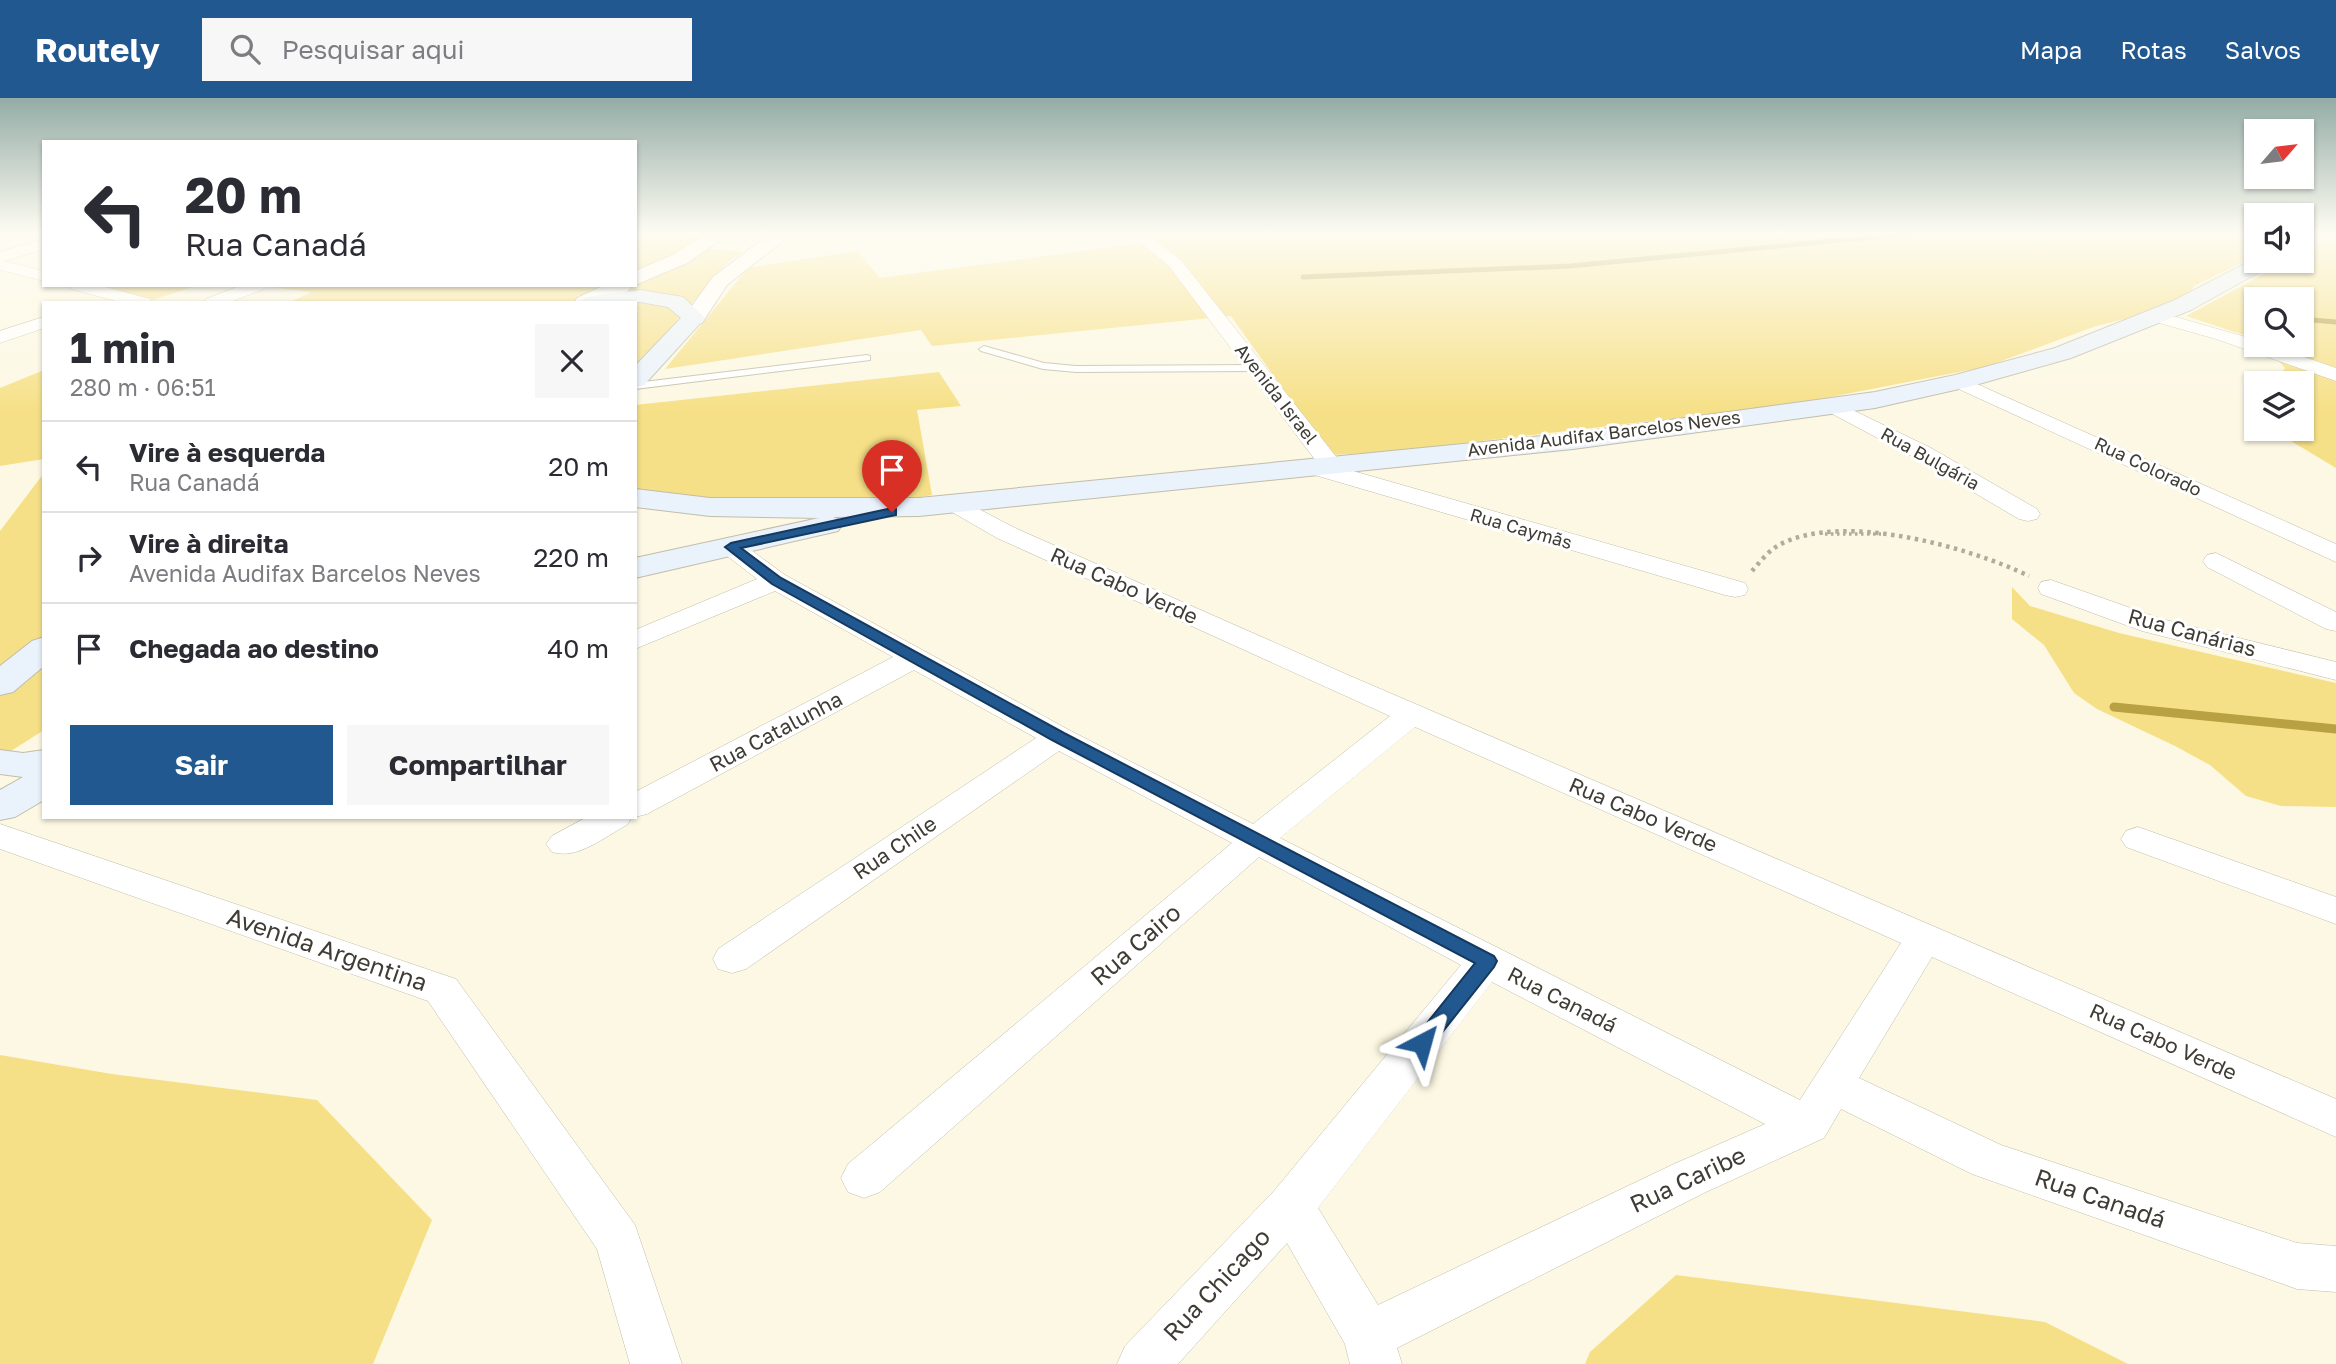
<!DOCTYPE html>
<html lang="pt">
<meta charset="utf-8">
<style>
:root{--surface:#fff;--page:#f7f7f7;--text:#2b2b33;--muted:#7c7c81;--line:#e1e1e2;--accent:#215890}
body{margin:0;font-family:"Golos Text",sans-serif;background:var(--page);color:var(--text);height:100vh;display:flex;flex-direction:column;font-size:26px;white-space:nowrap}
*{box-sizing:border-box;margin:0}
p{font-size:23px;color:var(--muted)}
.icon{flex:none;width:38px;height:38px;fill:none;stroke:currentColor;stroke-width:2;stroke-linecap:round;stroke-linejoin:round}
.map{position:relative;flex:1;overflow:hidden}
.drawer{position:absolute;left:42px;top:203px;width:595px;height:518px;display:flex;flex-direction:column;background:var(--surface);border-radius:0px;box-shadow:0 2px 5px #0004}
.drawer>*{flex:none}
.hud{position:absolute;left:42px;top:42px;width:595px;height:147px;border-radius:0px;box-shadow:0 2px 5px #0004;background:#fff;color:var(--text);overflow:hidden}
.needle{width:46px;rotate:62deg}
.fabs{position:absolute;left:2244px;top:21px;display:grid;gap:14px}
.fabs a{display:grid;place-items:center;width:70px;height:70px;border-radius:0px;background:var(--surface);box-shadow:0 2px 5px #0004;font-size:35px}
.pin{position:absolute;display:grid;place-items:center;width:60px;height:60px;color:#fff;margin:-72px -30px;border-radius:50% 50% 50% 0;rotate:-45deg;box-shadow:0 0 7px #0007}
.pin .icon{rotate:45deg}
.me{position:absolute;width:77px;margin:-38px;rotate:39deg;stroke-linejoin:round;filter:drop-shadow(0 0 5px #0008)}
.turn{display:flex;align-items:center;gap:24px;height:147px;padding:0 28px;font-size:32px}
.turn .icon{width:91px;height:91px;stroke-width:2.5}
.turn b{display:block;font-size:49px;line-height:60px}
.round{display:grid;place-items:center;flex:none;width:74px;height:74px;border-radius:0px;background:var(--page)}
.head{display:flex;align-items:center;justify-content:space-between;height:119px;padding:0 28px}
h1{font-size:42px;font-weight:700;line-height:52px}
.cta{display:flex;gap:14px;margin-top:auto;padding:14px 28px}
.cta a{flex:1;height:80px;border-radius:0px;background:var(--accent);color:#fff;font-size:28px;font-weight:700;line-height:80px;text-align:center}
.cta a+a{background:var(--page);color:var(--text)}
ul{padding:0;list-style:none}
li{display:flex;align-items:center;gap:21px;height:91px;padding:0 28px;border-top:2px solid var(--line)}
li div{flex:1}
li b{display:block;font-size:26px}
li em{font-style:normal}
header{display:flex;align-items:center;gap:42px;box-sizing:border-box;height:98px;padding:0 35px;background:var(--accent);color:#fff}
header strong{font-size:33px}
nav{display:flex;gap:38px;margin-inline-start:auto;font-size:24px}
.search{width:490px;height:63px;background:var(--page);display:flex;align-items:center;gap:18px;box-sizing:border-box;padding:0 24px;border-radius:0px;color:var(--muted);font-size:26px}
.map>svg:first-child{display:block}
.green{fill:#f6e087}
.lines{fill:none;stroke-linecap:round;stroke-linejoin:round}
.stream-far1{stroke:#b7a142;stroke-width:5}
.stream{stroke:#b7a142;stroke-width:9}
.service-casing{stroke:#c2bdaa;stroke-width:2}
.minor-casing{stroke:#c2bdaa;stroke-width:1}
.tertiary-casing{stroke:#c2bdaa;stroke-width:2}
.secondary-casing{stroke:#c2bdaa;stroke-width:2}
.path-far1{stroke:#afac9c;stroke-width:3.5;stroke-dasharray:2.5 3.5;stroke-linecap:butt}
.path{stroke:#afac9c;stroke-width:4.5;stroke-dasharray:3.5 4.5;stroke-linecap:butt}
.service{fill:#fff;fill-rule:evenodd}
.minor{fill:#fff;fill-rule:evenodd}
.tertiary{fill:#fff;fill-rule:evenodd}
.secondary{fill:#eaf2fc;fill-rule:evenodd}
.route{fill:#215890;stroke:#15395e;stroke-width:2}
.labels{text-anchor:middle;stroke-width:6;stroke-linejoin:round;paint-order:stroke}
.far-street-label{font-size:18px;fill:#3e3c34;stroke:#fff}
.street-label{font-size:21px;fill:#3e3c34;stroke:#fff}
.near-street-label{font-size:24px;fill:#3e3c34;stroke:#fff}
</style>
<header>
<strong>Routely</strong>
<div class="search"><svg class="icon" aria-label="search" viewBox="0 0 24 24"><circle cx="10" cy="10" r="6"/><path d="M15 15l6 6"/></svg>Pesquisar aqui</div>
<nav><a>Mapa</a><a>Rotas</a><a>Salvos</a></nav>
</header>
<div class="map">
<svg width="2336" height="1266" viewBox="0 0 2336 1266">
<rect width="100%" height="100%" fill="#fcf8e3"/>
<path class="green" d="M635,135H671L700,139L684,148L743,154L728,164L635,270V205H288L312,194L262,188L635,187Z
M1149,135H2256V158L2194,188L2183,207L2096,228L1985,269L1789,307L1388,354L1330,357L1231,218L932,248L921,232L665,271L748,170L857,153L880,180L1158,143Z
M2336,137V370L2271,331H2301V285H2266L2278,279L2285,270L2264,247H2301V201H2256V241L2186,218L2288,163H2301V156Z
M98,187H198L153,202Z
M44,272V361L0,368V290Z
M939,274L961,308L917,312L932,397L894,404L686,400L635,392V307Z
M44,375V632L0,660V433Z
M2012,489L2030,508L2119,535L2336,585V709L2281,708L2246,698L2210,667L2175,648L2097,611L2074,595L2044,547L2012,521Z
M0,957L112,976L317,1002L432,1122L373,1266H0Z
M1676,1177L2045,1224L2128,1266H1585L1590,1254Z"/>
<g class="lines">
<path class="stream-far1" d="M1303,179L1570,168L1915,135
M2301,221L2336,224"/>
<path class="stream" d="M2114,609L2336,631"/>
<g class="service-casing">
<path id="service" d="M984,248L1044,265L1076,268L1256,267L1261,270L1256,273L1076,274L1043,271L981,253L979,251Z
M867,257L870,258V262L635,291V285Z"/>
</g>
<g class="minor-casing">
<path id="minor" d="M1129,135H1146L1181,162L1338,361L1341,366L1339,369L1745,485L1748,491L1745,497L1735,499L1725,497L1301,373L1297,368L1301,363H1316L1169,168Z
M44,141V151L4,163L44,173V183L0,172V154Z
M69,187H98L150,201L153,205H123L71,191Z
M242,187H266L264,191L228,205H203L206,201Z
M2155,213L2256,242V247H2269L2336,270V283L2216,241L2149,222L2146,218L2149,214Z
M44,219V230L0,245V233Z
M1959,278L2336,446V464L1952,288L1949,284L1952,280Z
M1832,302L1931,350L2037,411L2040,416L2037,421L2028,423L2019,421L1915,360L1825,312L1821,308L1825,304Z
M954,398L1015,430L1348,577L2336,1001V1039L1932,859L1859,980L2001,1047L2297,1145L2336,1148V1194L2297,1191L1972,1076L1841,1011L1824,1040L1706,1094L1397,1250L1402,1266H1350L1345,1246L1287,1145L1178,1266H1117L1125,1248L1274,1093L1461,867L1259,759L880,1094L864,1100L848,1094L841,1080L848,1066L1232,745L1059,653L746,871L732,875L718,871L713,861L718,851L1036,640L914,572L647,716L635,719V694L893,559L775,493L635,551V532L757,481L722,454L718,449L722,444L731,441L740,444L785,477L1069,632L1253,726L1390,618L997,440L945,410L942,405L945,400ZM1415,629L1901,845L1800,1002L1280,740ZM1492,884L1765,1026L1674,1066L1378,1207L1318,1110Z
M2216,455L2336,514V533L2326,531L2207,469L2203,463L2207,457Z
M2051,482L2162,521L2336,564V582L2142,533L2041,496L2038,490L2041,484Z
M587,719H632L627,727C604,739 578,762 552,754L546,746L552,738Z
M0,726L456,881L635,1127L682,1266H630L597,1151L428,903L0,751Z
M2138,729L2336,799V826L2126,749L2121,741L2126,733Z"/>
</g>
<g class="tertiary-casing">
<path id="tertiary" d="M707,135H730L687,165L635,187V173L673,157Z
M771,135H793L727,187L702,225H686L683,220L713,179Z
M605,187H633C620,205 594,205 574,205L577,200Z"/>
</g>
<g class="secondary-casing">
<path id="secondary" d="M2301,135H2325L2301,149Z
M2256,160V163H2275L2272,167L2191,212L2071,260L1968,289L1875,310L1573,351L919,418L833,419L838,421L842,427L838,433L635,480V460L819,420L710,418L635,409V391L710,400H919L1573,335L1875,294L1955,277L2055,250L2175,202Z
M640,192L683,199L705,220L644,287L635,289V268L681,220L668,209L640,204L581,205L584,200L592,198Z
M44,539V568L13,594L0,597V568L32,543Z
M0,652L23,655L44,652V702L15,719L0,722V692L23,679L0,676Z"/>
</g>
<path class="path-far1" d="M1825,436H1881"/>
<path class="path" d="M1752,473C1760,464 1768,453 1779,447C1841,413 1969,449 2029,478"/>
<use href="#service" class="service"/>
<use href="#minor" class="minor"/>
<use href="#tertiary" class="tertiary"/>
<use href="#secondary" class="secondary"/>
</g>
<linearGradient id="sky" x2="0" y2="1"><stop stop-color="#94aca6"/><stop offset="0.43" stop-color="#fefcf2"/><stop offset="1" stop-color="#fefcf2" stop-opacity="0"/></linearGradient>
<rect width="2336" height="313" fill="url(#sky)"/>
<path class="route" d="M892,410L896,411V417L741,450L781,480L1064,635L1494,858L1497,863L1494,869L1429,951L1422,953L1414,951L1411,945L1475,865L1052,642L772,486L725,449L731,445Z"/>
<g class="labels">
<g class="far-street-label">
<text transform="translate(1276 296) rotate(52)" y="6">Avenida Israel</text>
<text transform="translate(1604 336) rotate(-7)" y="6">Avenida Audifax Barcelos Neves</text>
<text transform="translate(1930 361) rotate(29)" y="6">Rua Bulgária</text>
<text transform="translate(2148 369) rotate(25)" y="6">Rua Colorado</text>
<text transform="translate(1521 431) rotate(16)" y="6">Rua Caymãs</text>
</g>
<g class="street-label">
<text transform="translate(1124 488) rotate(24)" y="7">Rua Cabo Verde</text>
<text transform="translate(2192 535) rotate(15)" y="7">Rua Canárias</text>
<text transform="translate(776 634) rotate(-28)" y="7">Rua Catalunha</text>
<text transform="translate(1643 717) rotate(23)" y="7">Rua Cabo Verde</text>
<text transform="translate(895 750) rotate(-34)" y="7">Rua Chile</text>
<text transform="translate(1562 902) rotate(27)" y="7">Rua Canadá</text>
<text transform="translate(2163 944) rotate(24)" y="7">Rua Cabo Verde</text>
</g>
<g class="near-street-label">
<text transform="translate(1136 847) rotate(-41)" y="8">Rua Cairo</text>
<text transform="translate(327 852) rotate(19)" y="8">Avenida Argentina</text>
<text transform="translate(1688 1082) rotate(-25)" y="8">Rua Caribe</text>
<text transform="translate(2100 1101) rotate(19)" y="8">Rua Canadá</text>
<text transform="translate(1217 1187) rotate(-47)" y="8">Rua Chicago</text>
</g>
</g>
</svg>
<div class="fabs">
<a><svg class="needle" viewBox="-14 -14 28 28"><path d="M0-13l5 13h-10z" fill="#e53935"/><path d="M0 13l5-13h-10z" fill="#7c7c81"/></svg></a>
<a><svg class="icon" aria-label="sound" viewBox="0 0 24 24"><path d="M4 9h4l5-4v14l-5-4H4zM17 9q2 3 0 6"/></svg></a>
<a><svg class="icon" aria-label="search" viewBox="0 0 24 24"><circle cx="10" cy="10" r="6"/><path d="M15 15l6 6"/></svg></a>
<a><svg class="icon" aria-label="layers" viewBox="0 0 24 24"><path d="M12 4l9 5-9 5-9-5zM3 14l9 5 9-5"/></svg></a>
</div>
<div class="pin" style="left:892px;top:414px;background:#d93025"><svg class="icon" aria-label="arrive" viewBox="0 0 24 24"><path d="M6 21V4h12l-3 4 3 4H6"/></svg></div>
<svg class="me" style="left:1422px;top:945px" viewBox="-20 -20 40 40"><path d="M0-17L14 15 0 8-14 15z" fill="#215890" stroke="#fff" stroke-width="4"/></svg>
<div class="hud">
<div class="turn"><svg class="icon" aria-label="left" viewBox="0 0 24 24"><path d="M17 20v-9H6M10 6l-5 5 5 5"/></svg><div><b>20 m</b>Rua Canadá</div></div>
</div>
<section class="drawer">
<div class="head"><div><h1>1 min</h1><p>280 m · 06:51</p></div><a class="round"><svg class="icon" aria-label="close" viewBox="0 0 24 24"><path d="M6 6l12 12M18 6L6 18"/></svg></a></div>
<ul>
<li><svg class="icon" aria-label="left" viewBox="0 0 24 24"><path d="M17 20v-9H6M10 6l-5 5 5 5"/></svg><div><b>Vire à esquerda</b><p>Rua Canadá</p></div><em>20 m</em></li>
<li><svg class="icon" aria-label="right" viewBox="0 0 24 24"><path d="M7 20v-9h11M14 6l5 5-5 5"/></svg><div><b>Vire à direita</b><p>Avenida Audifax Barcelos Neves</p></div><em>220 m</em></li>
<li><svg class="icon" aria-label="arrive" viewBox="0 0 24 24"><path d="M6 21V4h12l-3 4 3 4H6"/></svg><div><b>Chegada ao destino</b></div><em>40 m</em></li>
</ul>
<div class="cta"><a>Sair</a><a>Compartilhar</a></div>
</section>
</div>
